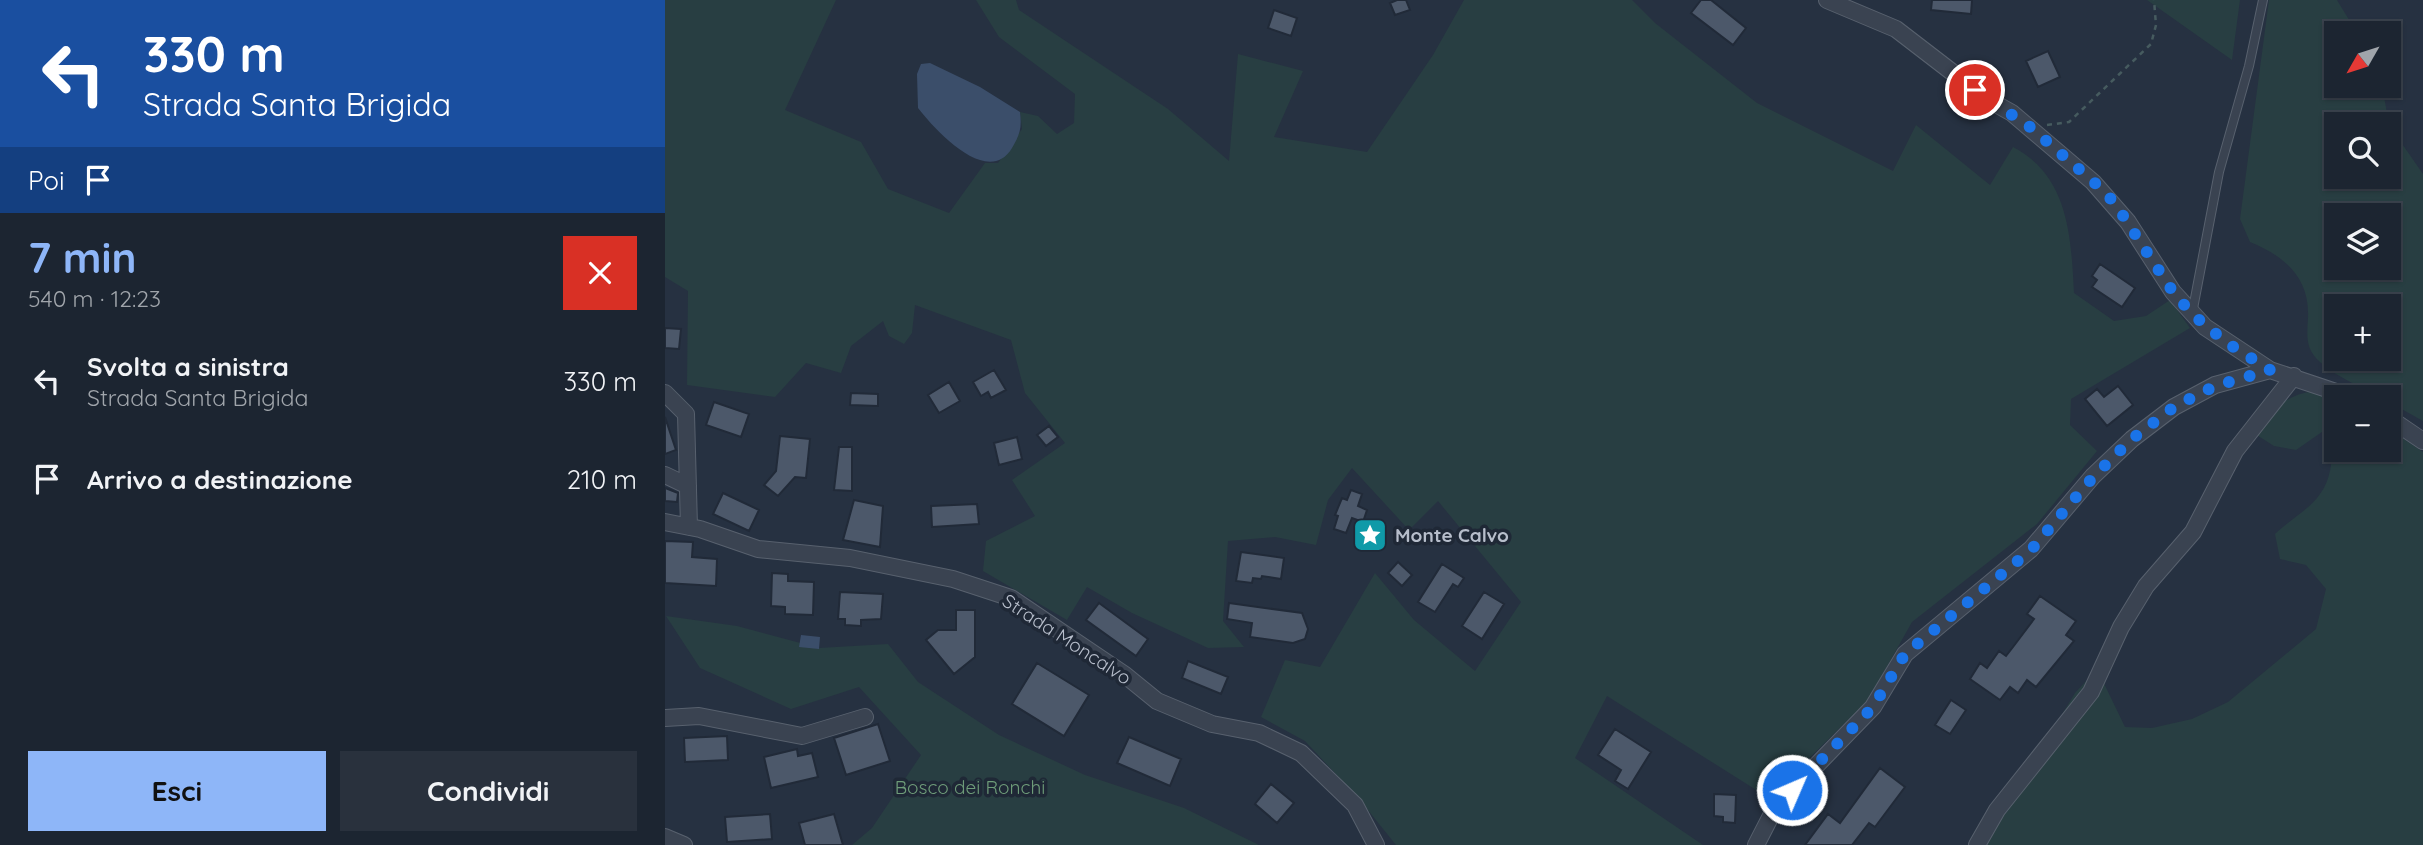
<!DOCTYPE html>
<html lang="it">
<meta charset="utf-8">
<style>
:root{--surface:#1c2531;--page:#29313d;--text:#f1f3f6;--muted:#a0a5ab;--line:#3a424d;--accent:#8eb6f8}
body{margin:0;font-family:Quicksand,sans-serif;background:var(--page);color:var(--text);height:100vh;display:flex;flex-direction:column;font-size:26px;white-space:nowrap}
*{box-sizing:border-box;margin:0}
p{font-size:23px;color:var(--muted)}
.icon{flex:none;width:38px;height:38px;fill:none;stroke:currentColor;stroke-width:2;stroke-linecap:round;stroke-linejoin:round}
.map{position:relative;flex:1;overflow:hidden}
.panel{display:flex;flex-direction:column;background:var(--surface);width:665px}
.panel>*{flex:none}
.top-card{background:#1a4fa0;color:#fff;overflow:hidden}
.needle{width:46px;rotate:231deg}
.controls{position:absolute;left:1659px;top:21px;display:grid;gap:14px}
.controls a{display:grid;place-items:center;width:77px;height:77px;border-radius:0px;background:var(--surface);box-shadow:0 2px 5px #0004,0 0 0 2px var(--line);font-size:35px}
.pin{position:absolute;display:grid;place-items:center;width:60px;height:60px;color:#fff;margin:-30px;border:4px solid #fff;border-radius:50%;box-shadow:0 2px 7px #0007}
.me{position:absolute;width:77px;margin:-38px;rotate:45deg;stroke-linejoin:round;filter:drop-shadow(0 0 5px #0008)}
.turn{display:flex;align-items:center;gap:24px;height:147px;padding:0 28px;font-size:32px}
.turn .icon{width:91px;height:91px;stroke-width:2.5}
.turn b{display:block;font-size:49px;line-height:60px}
.then{display:flex;align-items:center;height:66px;padding:0 28px;background:#0003;gap:14px;font-size:26px}
.round{display:grid;place-items:center;flex:none;width:74px;height:74px;border-radius:0px;background:var(--page)}
.head{display:flex;align-items:center;justify-content:space-between;height:119px;padding:0 28px}
h1{font-size:42px;font-weight:700;line-height:52px;color:var(--accent)}
.cta{display:flex;gap:14px;margin-top:auto;padding:14px 28px}
.cta a{flex:1;height:80px;border-radius:0px;background:var(--accent);color:#111;font-size:28px;font-weight:700;line-height:80px;text-align:center}
.cta a+a{background:var(--page);color:var(--text)}
ul{padding:0;list-style:none}
li{display:flex;align-items:center;gap:21px;height:98px;padding:0 28px}
li div{flex:1}
li b{display:block;font-size:26px}
li em{font-style:normal}
main{display:flex;flex:1;min-height:0}
.map>svg:first-child{display:block}
.green{fill:#283e42;fill-rule:evenodd}
.water{fill:#3b4e6a}
.building{fill:#4c586a;stroke:#212a38;stroke-width:2}
.lines{fill:none;stroke-linecap:round;stroke-linejoin:round}
.lane-casing{stroke:#58616e;stroke-width:10}
.street-casing{stroke:#58616e;stroke-width:18}
.path{stroke:#465b5f;stroke-width:2.5;stroke-dasharray:5 5;stroke-linecap:butt}
.lane{stroke:#3a4351;stroke-width:8}
.street{stroke:#3a4351;stroke-width:16}
.route{stroke:#1a73e8;stroke-width:12;stroke-dasharray:0 21.6}
.labels{text-anchor:middle;stroke-width:7;stroke-linejoin:round;paint-order:stroke}
.poi-label{font-size:19px;font-weight:bold;fill:#b7becb;stroke:#1f2836;text-anchor:start}
.street-label{font-size:19px;fill:#b7becb;stroke:#1f2836}
.park-label{font-size:19px;fill:#6e9c79;stroke:#1f2836}
</style>
<main>
<section class="panel">
<div class="top-card">
<div class="turn"><svg class="icon" aria-label="left" viewBox="0 0 24 24"><path d="M17 20v-9H6M10 6l-5 5 5 5"/></svg><div><b>330 m</b>Strada Santa Brigida</div></div>
<div class="then">Poi<svg class="icon" aria-label="arrive" viewBox="0 0 24 24"><path d="M6 21V4h12l-3 4 3 4H6"/></svg></div>
</div>
<div class="head"><div><h1>7 min</h1><p>540 m · 12:23</p></div><a class="round" style="background:#d93025;color:#fff"><svg class="icon" aria-label="close" viewBox="0 0 24 24"><path d="M6 6l12 12M18 6L6 18"/></svg></a></div>
<ul>
<li><svg class="icon" aria-label="left" viewBox="0 0 24 24"><path d="M17 20v-9H6M10 6l-5 5 5 5"/></svg><div><b>Svolta a sinistra</b><p>Strada Santa Brigida</p></div><em>330 m</em></li>
<li><svg class="icon" aria-label="arrive" viewBox="0 0 24 24"><path d="M6 21V4h12l-3 4 3 4H6"/></svg><div><b>Arrivo a destinazione</b></div><em>210 m</em></li>
</ul>
<div class="cta"><a>Esci</a><a>Condividi</a></div>
</section>
<div class="map">
<svg width="1758" height="845" viewBox="0 0 1758 845">
<rect width="100%" height="100%" fill="#263141"/>
<path class="green" d="M0,0H171L120,110L196,142L223,189L284,213L320,163H333L357,129L355,112L373,116L392,134L409,123L410,94L334,37L311,0H351L354,10L503,109L564,161L573,54L638,71L609,137L702,152L768,55L799,0H967L990,23L1092,103L1228,171L1251,125L1325,185L1348,147C1404,176 1406,237 1409,293L1449,321L1481,316L1505,300L1525,328L1406,399L1405,425L1432,451L1372,524L1247,622L1203,700L1104,798L942,696L910,758L1038,845H731L694,799L640,741L596,717L620,660L655,667L710,573L749,620L810,671L856,602L773,501L744,530L687,468L663,500L651,545L610,537L563,541L558,621L579,647L543,648L467,613L422,587L402,620L318,571L321,541L370,516L347,480L400,443L360,393L346,340L250,305L247,333L239,344L224,336L218,321L186,346L176,373L141,363L110,397L22,385L23,291L0,277Z
M1482,0H1575L1567,60Z
M1604,0H1672L1692,33H1671V86H1717L1724,124H1671V177H1724V125L1758,174V421L1724,402V397H1716C1697,387 1671,377 1655,362C1640,349 1642,335 1643,318C1645,277 1619,256 1585,242L1575,219ZM1724,215V268H1671V215ZM1671,306H1724V359H1671Z
M1649,391L1671,397V450H1724V429L1758,452V845H1318L1410,693L1432,669L1460,727L1487,728L1527,719L1563,702L1651,629L1661,589L1641,565L1615,559L1610,534C1623,521 1645,509 1655,494C1669,476 1668,446 1667,425L1631,450L1609,446L1587,432C1605,411 1620,395 1649,391Z
M1,616L72,626L154,648L223,644L253,682L334,735L420,775L519,808L594,845H187L207,828L256,755L194,687L126,709L35,668Z"/>
<path class="water" d="M265,63L315,87L355,112C357,128 355,134 347,148C323,188 270,130 253,108L252,74L256,64Z
M136,635L155,637L154,649L134,647Z"/>
<path class="building" d="M732,0H741L745,10L730,15L725,3Z
M1036,0H1046L1081,28L1068,45L1026,13Z
M1267,0H1307L1306,14L1266,10Z
M609,10L632,18L626,36L603,28Z
M1383,51L1395,77L1373,87L1361,61Z
M1435,264L1470,288L1457,307L1427,287L1432,280L1427,276Z
M0,328L16,329L14,349L0,348Z
M329,370L341,390L326,398L323,392L316,396L308,382Z
M284,382L295,401L274,413L263,395Z
M1453,386L1468,405L1442,426L1420,399L1432,389L1439,397Z
M186,393L213,394V406L185,405Z
M49,402L84,414L76,437L41,425Z
M0,417L11,450L0,454Z
M384,426L393,437L381,446L372,435Z
M115,436L145,439L141,478L130,477L113,496L99,485L111,471Z
M352,437L357,459L334,465L329,443Z
M174,447H187V491L169,490Z
M0,488L13,493L12,502L0,501Z
M686,490L697,494L693,506L702,510L698,522L687,518L681,533L669,529L673,516L670,515L677,498L682,500Z
M58,493L94,510L84,531L48,514Z
M189,500L218,506L215,547L178,540Z
M312,504L314,524L267,527L266,506Z
M0,541L28,542L27,557L52,559L51,586L0,583Z
M576,552L619,558L616,579L597,576L596,579L588,578L587,583L571,581Z
M733,562L747,575L737,586L723,573Z
M777,564L799,578L793,587L788,584L770,612L753,602Z
M107,573L123,574V581L149,582L148,615L120,614V607L106,606Z
M175,592L218,594L216,619L196,620V626L180,625V619H173Z
M819,592L839,604L817,639L797,626Z
M1375,596L1411,621L1401,635L1409,641L1371,687L1362,680L1353,693L1345,687L1335,700L1305,679L1315,663L1322,668L1334,651L1341,656L1348,647L1369,619L1362,614Z
M434,603L483,639L471,656L421,620Z
M564,603L637,613L643,629L640,639L628,643L585,637L587,623L562,619Z
M291,610H310V657L289,674L261,640L273,630H291Z
M523,661L563,677L556,694L517,678Z
M372,663L424,695L399,736L347,704Z
M1286,700L1301,710L1285,734L1270,725Z
M213,724L225,761L181,775L169,738Z
M950,729L986,752L963,789L950,781L956,770L933,755Z
M62,736L63,760L20,762L19,738Z
M464,737L516,759L505,786L452,763Z
M132,749L133,756L147,753L153,777L106,788L99,757Z
M1215,768L1240,787L1210,827L1204,823L1187,845H1140L1163,814L1175,823Z
M606,784L629,803L612,823L590,804Z
M1049,794L1071,795L1070,823L1058,822V817L1049,816Z
M105,814L107,839L62,842L60,817Z
M169,814L178,845H140L134,823Z"/>
<g class="lines">
<g class="lane-casing">
<path id="lane" d="M1527,314L1554,172L1584,66L1598,0"/>
</g>
<g class="street-casing">
<path id="street" d="M1162,0L1231,29L1322,99L1347,113L1428,182L1463,222L1508,292L1540,327L1605,370L1686,397
M0,393L21,414L24,527
M1724,418L1758,441
M0,475L23,486
M0,522L35,529L93,549L185,558L288,579L346,598L460,675L492,701L547,724L594,733L636,753L690,805L711,845
M0,718L34,716L137,736L200,717
M0,837L19,845
M1091,845L1110,808L1208,707L1240,654L1366,549L1428,476L1467,439L1509,407L1550,385L1605,370
M1312,845L1332,810L1426,692L1456,627L1481,586L1528,532L1570,451L1629,376"/>
</g>
<path class="path" d="M1382,125L1404,122L1486,44L1491,25L1489,0"/>
<use href="#lane" class="lane"/>
<use href="#street" class="street"/>
</g>
<g class="lines">
<path class="route" d="M1127,790L1208,707L1240,654L1366,550L1429,476L1467,439L1509,407L1550,386L1605,370L1562,343L1527,314L1508,292L1449,202L1429,182L1365,127L1310,90"/>
</g>
<defs>
<g id="sight-square" transform="scale(1.75)"><rect x="-9" y="-9" width="18" height="18" rx="4" fill="#0f9aa8" stroke="#1f2836"/><path d="M0-6L1.8-2.2L6-1.7L2.9 1.2L3.7 5.4L0 3.3L-3.7 5.4L-2.9 1.2L-6-1.7L-1.8-2.2Z" fill="#fff"/></g>
</defs>
<g fill-rule="evenodd">
<use href="#sight-square" x="705" y="535"/>
</g>
<g class="labels">
<g class="poi-label">
<text x="730" y="542">Monte Calvo</text>
</g>
<g class="street-label">
<text transform="translate(402 639) rotate(33)" y="7">Strada Moncalvo</text>
</g>
<g class="park-label">
<text x="305" y="794">Bosco dei Ronchi</text>
</g>
</g>
</svg>
<div class="controls">
<a><svg class="needle" viewBox="-14 -14 28 28"><path d="M0-13l5 13h-10z" fill="#e53935"/><path d="M0 13l5-13h-10z" fill="#a0a5ab"/></svg></a>
<a><svg class="icon" aria-label="search" viewBox="0 0 24 24"><circle cx="10" cy="10" r="6"/><path d="M15 15l6 6"/></svg></a>
<a><svg class="icon" aria-label="layers" viewBox="0 0 24 24"><path d="M12 4l9 5-9 5-9-5zM3 14l9 5 9-5"/></svg></a>
<a>+</a>
<a>−</a>
</div>
<div class="pin" style="left:1310px;top:90px;background:#d93025"><svg class="icon" aria-label="arrive" viewBox="0 0 24 24"><path d="M6 21V4h12l-3 4 3 4H6"/></svg></div>
<svg class="me" style="left:1127px;top:790px" viewBox="-20 -20 40 40"><circle r="17" fill="#1a73e8" stroke="#fff" stroke-width="3"/><path d="M0-11L8 9 0 5-8 9z" fill="#fff"/></svg>
</div>
</main>
